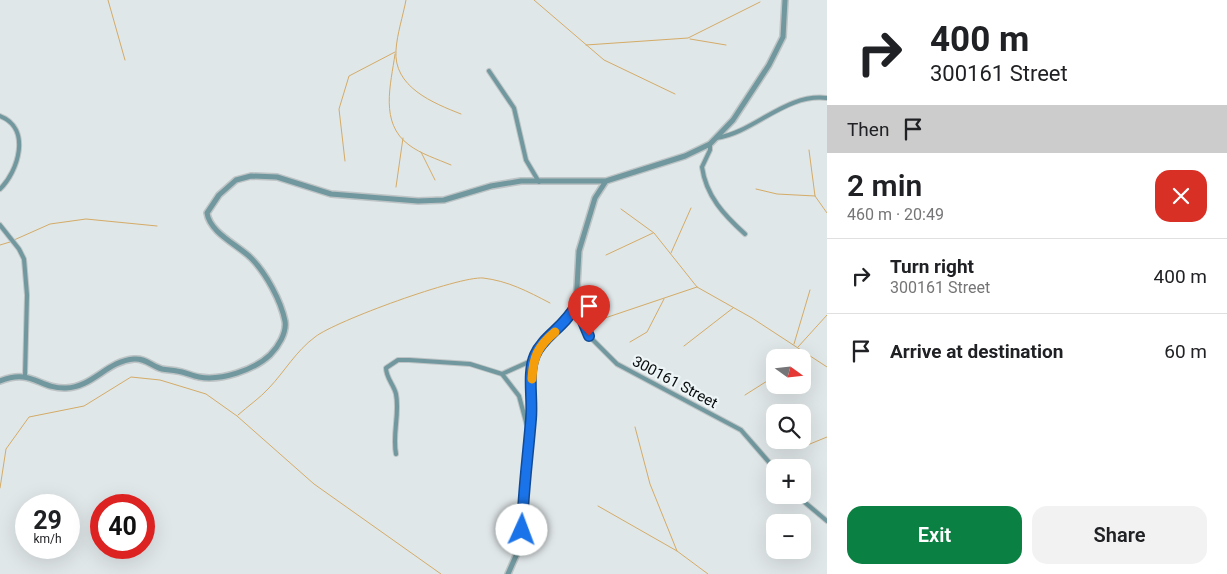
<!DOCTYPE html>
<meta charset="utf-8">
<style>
:root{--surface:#fff;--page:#f2f2f2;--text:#202124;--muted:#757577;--line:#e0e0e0;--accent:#0b8043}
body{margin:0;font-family:Roboto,sans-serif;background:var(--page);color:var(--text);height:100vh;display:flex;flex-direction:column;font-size:19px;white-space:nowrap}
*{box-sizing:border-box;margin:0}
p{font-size:16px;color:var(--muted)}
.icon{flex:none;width:28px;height:28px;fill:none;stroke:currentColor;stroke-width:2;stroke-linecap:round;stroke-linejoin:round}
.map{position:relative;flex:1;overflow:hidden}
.sheet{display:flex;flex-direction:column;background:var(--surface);width:400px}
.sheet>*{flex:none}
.top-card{background:#fff;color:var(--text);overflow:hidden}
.needle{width:32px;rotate:105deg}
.fabs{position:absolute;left:766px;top:349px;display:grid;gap:10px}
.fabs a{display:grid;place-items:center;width:45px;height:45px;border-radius:10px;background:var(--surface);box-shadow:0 5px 20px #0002;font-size:25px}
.speed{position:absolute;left:15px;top:494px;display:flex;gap:10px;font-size:25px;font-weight:700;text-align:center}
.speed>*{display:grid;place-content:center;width:65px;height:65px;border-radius:50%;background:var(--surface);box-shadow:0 5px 20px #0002;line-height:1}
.speed small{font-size:12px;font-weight:400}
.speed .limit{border:8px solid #d22;background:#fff;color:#111}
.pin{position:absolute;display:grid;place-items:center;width:42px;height:42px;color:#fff;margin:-51px -21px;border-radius:50% 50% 50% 0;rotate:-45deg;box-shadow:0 0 5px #0007}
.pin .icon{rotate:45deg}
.me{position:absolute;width:55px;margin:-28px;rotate:2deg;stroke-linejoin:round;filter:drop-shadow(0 0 4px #0008)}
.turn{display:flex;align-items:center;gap:18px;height:105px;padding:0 20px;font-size:22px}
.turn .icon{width:65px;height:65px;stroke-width:2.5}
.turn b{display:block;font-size:35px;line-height:42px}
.then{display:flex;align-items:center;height:48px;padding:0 20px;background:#0003;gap:10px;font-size:19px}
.round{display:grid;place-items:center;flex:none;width:52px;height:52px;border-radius:15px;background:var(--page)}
.headline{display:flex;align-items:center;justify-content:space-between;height:85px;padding:0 20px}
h1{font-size:30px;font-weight:600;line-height:38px}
.cta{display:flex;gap:10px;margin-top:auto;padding:10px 20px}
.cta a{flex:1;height:58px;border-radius:15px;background:var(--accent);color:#fff;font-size:20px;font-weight:600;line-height:58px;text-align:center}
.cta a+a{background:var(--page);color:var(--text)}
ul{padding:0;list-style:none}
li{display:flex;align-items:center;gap:15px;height:75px;padding:0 20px;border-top:1px solid var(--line)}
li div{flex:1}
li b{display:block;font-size:19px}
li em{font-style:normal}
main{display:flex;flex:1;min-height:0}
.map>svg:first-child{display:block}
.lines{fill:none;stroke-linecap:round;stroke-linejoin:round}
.stream{stroke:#d4ab67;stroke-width:1}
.minor-casing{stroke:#bec4c5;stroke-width:6}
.tertiary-casing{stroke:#bec4c5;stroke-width:8}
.minor{stroke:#70989e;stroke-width:4}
.tertiary{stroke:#70989e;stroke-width:5}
.route-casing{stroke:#114b97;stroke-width:12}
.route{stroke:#1a73e8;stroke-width:9}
.slow{stroke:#f59e0b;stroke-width:9}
.labels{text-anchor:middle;stroke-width:4.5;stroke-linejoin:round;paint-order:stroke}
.street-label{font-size:15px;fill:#0b0e0e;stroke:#edf5f6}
</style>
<main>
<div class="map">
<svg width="827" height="574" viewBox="0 0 827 574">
<rect width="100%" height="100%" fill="#e0e7e8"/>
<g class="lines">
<path class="stream" d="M108,0L125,60
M406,0C403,16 397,34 396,50C393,87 433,103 461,114
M534,0L604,60L675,94
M690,39L726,45
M586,45L688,38L760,2
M395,54C391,84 379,123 409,145C421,154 437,159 451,165
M809,150L815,196L827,213
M421,152L435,180
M345,161L339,109L349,76L395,52
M396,187L403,138
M756,189L777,194L815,196
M621,209L654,233L697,287L752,318L827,367
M14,240L50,224L86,219L157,226
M0,245L10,242
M671,253L691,208
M606,255L653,233
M605,318L697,287
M630,342L647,332L664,299
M794,344L810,290
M684,346L733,308
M798,347L827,315
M802,359L808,355
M745,395L775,376
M238,415C248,406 260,398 269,388C285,371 296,351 315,337C335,321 459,276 483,278C508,281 527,291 550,303
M635,427L650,484L677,551
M805,446L827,437
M0,488L6,449L29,417L84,406L131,377L160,380L206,394L237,416L314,484L441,574
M598,506L677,551L708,574"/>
<g class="minor-casing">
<path id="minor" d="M489,71L514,108L526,160L539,182
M0,116C32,128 18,172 0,189
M716,138C754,133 785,93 827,98
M710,144V150L702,167C706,196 724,215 745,234
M0,225L19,249L24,259L27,295L25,376
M576,305L587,334L617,364L741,430L775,469
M502,374L519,396L529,433
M396,454C392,434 400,414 396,394C394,385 386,378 386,368L398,360H409L470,364L502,374L533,360
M796,495L827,521"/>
</g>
<g class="tertiary-casing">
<path id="tertiary" d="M0,381C32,368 39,389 66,388C93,387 107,361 134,359C146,358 151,366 162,369C167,370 172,370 177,371C185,372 192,376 199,377C221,381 254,370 270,355C278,347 287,333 285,321C281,301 266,273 251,258C238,245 210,233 207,213L219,195L236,180L251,176L277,177L331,194L418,201L444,200L491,186L521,181H606
M508,574L519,549L531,418L533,360L539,347L570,317L576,305L579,251L595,198L606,181L685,156L710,144L733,120L769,65L783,37L785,0"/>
</g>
<use href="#minor" class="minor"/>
<use href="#tertiary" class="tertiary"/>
</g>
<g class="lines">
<g class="route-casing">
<path id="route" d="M522,530C523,493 528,456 531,419C533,399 527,373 535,355C543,336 565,327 576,305L589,336"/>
</g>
<use href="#route" class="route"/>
<path class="slow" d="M532,379C533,357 538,346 555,332"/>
</g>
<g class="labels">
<g class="street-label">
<text transform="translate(675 382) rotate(28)" y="5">300161 Street</text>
</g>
</g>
</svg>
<div class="fabs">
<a><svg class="needle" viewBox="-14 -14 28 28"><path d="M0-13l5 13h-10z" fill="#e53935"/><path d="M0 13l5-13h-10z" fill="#757577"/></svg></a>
<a><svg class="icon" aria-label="search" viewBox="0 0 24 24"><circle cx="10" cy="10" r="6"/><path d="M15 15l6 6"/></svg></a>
<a>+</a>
<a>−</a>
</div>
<div class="speed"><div>29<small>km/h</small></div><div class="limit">40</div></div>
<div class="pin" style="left:589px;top:336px;background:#d93025"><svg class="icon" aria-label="arrive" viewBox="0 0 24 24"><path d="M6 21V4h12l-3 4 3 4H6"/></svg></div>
<svg class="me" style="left:522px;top:530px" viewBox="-20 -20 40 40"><circle r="19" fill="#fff"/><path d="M0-13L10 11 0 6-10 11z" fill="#1a73e8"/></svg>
</div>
<section class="sheet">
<div class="top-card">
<div class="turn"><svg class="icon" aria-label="right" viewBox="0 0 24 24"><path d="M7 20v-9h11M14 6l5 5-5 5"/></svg><div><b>400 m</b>300161 Street</div></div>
<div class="then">Then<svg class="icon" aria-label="arrive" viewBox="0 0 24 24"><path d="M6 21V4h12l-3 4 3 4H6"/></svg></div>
</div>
<div class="headline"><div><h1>2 min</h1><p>460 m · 20:49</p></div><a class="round" style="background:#d93025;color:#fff"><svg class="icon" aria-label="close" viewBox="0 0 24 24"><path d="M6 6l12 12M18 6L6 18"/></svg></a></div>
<ul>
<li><svg class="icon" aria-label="right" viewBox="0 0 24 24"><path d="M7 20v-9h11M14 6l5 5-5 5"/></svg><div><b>Turn right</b><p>300161 Street</p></div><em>400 m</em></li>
<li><svg class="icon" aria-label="arrive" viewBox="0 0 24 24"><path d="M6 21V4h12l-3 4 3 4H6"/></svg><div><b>Arrive at destination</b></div><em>60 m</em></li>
</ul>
<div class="cta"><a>Exit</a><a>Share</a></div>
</section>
</main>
